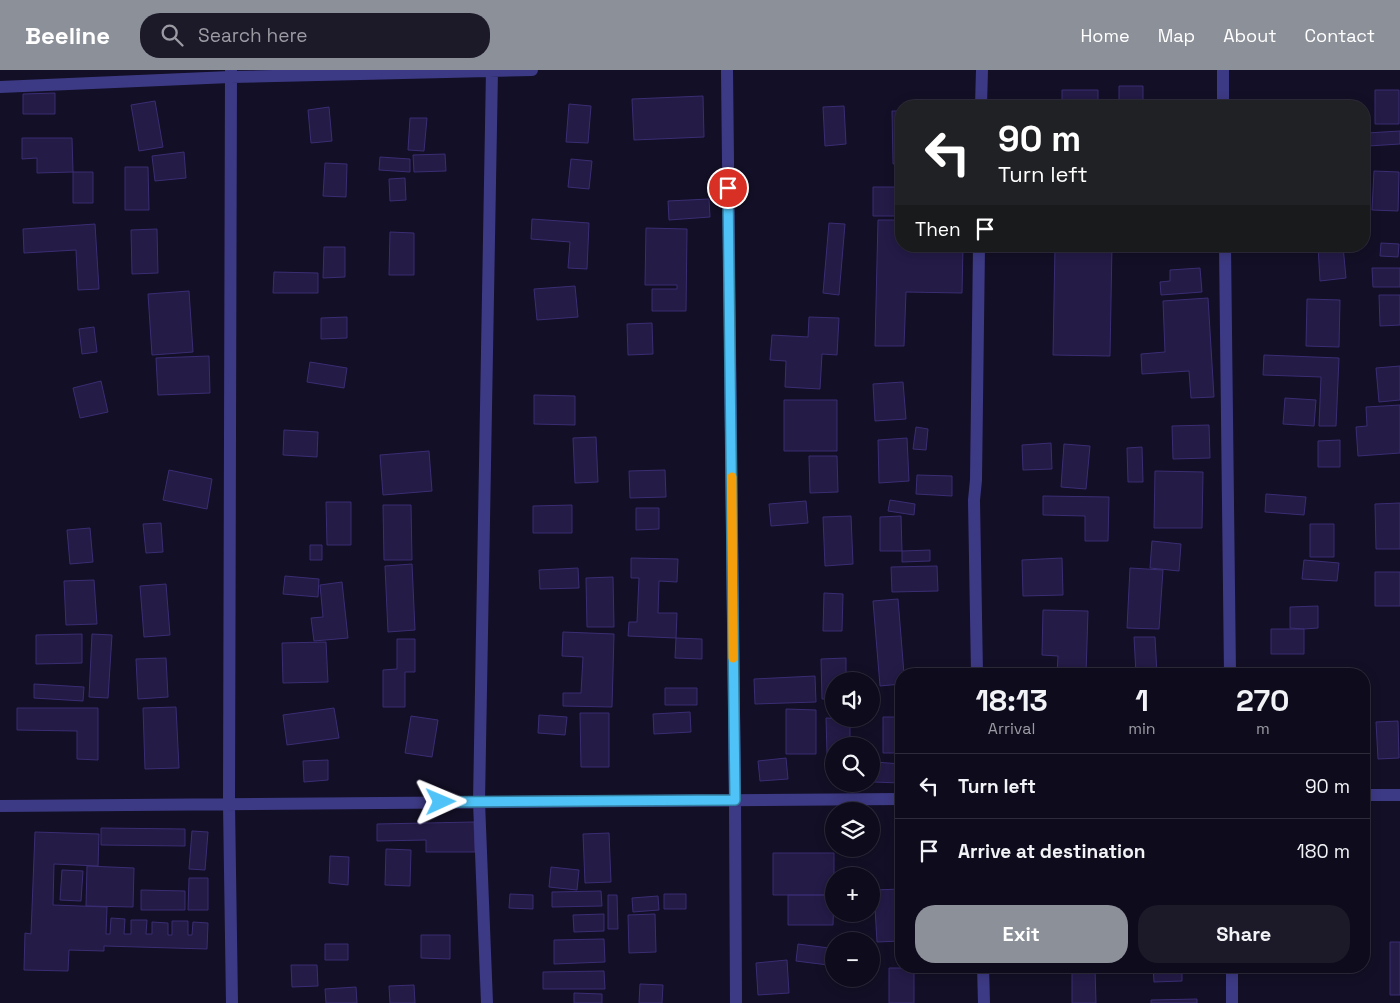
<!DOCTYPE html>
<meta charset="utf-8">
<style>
:root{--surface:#0e0b1c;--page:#1c1929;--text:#f1f3f6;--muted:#9b9ba3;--line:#2e2b3b;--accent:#8c9099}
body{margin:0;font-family:"Space Grotesk",sans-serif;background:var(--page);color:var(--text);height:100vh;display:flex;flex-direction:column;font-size:19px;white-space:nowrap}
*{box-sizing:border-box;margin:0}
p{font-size:16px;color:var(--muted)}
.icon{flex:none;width:28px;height:28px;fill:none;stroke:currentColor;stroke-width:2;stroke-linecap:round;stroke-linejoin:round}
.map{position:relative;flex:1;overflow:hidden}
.side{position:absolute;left:895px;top:598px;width:475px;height:305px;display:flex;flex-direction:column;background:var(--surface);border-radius:20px;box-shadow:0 2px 12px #0003,0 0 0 1px var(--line)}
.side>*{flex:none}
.top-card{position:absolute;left:895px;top:30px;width:475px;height:152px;border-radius:20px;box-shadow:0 2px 12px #0003,0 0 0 1px var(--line);background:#202124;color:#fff;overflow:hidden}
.buttons{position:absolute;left:825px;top:602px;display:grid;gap:10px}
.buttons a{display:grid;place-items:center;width:55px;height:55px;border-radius:50%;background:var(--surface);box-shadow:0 2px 12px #0003,0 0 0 1px var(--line);font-size:25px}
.pin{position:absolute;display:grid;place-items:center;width:42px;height:42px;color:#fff;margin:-21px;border:2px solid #fff;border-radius:50%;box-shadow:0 1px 5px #0007}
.me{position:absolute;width:55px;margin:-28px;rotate:89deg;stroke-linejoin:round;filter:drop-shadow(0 0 4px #0008)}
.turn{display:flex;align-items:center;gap:18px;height:105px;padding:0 20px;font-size:22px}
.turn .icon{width:65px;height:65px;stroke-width:2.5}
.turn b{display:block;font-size:35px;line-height:42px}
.then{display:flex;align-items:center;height:48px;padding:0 20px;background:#0003;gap:10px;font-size:19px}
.eta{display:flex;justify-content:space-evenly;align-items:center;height:85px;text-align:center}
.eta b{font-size:30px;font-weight:700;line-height:35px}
.action{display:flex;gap:10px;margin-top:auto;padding:10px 20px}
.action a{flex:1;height:58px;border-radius:20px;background:var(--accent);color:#fff;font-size:20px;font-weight:700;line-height:58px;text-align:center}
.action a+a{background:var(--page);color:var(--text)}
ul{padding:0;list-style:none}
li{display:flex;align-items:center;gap:15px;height:65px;padding:0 20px;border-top:1px solid var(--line)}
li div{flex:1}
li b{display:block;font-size:19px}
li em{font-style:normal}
header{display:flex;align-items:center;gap:30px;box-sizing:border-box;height:70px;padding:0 25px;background:var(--accent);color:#fff}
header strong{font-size:24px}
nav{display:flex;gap:28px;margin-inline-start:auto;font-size:18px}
.search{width:350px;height:45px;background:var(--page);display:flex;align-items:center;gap:12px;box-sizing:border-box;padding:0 18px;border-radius:20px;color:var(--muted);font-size:19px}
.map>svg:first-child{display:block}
.building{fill:#241b47;stroke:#3b2d73}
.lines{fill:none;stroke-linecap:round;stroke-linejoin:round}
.minor{stroke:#3d3a85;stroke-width:12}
.route-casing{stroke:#337fa1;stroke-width:12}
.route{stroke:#4fc3f7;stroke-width:9}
.slow{stroke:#f59e0b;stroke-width:9}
</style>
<header>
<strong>Beeline</strong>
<div class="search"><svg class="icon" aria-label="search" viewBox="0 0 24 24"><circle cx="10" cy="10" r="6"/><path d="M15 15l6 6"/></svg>Search here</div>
<nav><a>Home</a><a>Map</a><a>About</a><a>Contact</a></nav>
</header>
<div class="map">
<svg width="1400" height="933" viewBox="0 0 1400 933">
<rect width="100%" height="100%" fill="#130f26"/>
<path class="building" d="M1119,16H1143V36H1119Z
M1062,20H1098V36H1062Z
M1375,20H1399V54H1375Z
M55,23V44H23V24Z
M703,26L704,67L634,70L632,29Z
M155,31L163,77L139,81L131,35Z
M569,34L591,36L588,73L566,72Z
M844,36L846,74L825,76L823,37Z
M329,37L332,71L311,73L308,40Z
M892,41H901V93L893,94Z
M410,48H427L424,81L408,80Z
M1400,61V74L1368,76L1367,63Z
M22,68H72L73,102L37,103V88L22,89Z
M184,82L186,108L155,111L152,86Z
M445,84L446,101L414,102L413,85Z
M380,87L410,89V102L379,100Z
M571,89L592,91L589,119L568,117Z
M325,93L347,94L346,127L323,126Z
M125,97H148L149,140H125Z
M1374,101L1399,102L1398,141L1372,140Z
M73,102H93V133H73Z
M405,108L406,130L390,131L389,109Z
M873,117H895V146H873Z
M709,129L710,147L669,150L668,131Z
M532,149L589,153L587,199L568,198L570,172L531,169Z
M878,150H901V176H963L962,223L906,222L904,276H875Z
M829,153L845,154L839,225L823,223Z
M95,154L99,219L78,220L76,180L24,183L23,159Z
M646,158L687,159L686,241H652V219H677V215H645Z
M157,159L158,203L132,204L131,160Z
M390,162L414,163V205H389Z
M1381,173L1399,174L1398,187L1380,186Z
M1022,176H1112L1110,286L1053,285L1055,177Z
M1156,176H1181V181H1156Z
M1318,176H1343L1346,208L1320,211Z
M324,177H345V207L323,208Z
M1200,198L1202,222L1161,225L1160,212L1170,211V200Z
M1372,198H1400V217H1373Z
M274,202L318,203V223H273Z
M575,216L578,247L537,250L534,219Z
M189,221L193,282L152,285L148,224Z
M1379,225H1400V255L1380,256Z
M1208,228L1214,327L1191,328L1189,301L1142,304L1141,284L1165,282L1163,231Z
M1307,229L1340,230L1339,277L1306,276Z
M347,247V268L321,269V248Z
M809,247L839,248L837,285L822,284L820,319L785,317L786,291L770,290L772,265L808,267Z
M652,253L653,284L628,285L627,254Z
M94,257L97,282L82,284L79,259Z
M1264,285L1339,288L1336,356H1319L1321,307L1263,305Z
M209,286L210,323L158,325L156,288Z
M310,292L347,298L344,318L307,312Z
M1400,296V330L1379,332L1376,298Z
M101,311L108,342L80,348L73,318Z
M903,312L906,349L875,351L873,314Z
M534,325L575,326V355L534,354Z
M1285,328L1316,330L1314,356L1283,354Z
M784,330H837V381H784Z
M1400,335V383L1358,386L1356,357L1367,356L1366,337Z
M1209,355L1210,388L1173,389L1172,356Z
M916,357L928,359L926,380L913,379Z
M284,360L318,362L317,387L283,385Z
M596,367L598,412L575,413L573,368Z
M907,368L909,411L879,413L878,370Z
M1340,370V397H1318V371Z
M1051,373L1052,399L1023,400L1022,375Z
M1064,374L1090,376L1086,419L1061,417Z
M1142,377L1143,412H1128L1127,378Z
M429,381L432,421L383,425L380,385Z
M809,386H837L838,422L810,423Z
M169,400L212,409L207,439L163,430Z
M665,400L666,427L630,428L629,401Z
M1155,401L1203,402L1202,458H1154Z
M917,405L952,406V426L916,424Z
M1266,424L1306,427L1304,445L1265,442Z
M1043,426L1109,427L1108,471H1085V446L1043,445Z
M890,430L915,434L914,445L888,441Z
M806,431L808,453L771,456L769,434Z
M326,432H351V475H327Z
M1400,433V479H1376L1375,434Z
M383,435H411L412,490H384Z
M572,435V463H533V436Z
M636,438H659V459L636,460Z
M851,446L853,494L825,496L823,447Z
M901,446L902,481H880V447Z
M161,453L163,482L146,483L143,454Z
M1310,454H1334V487H1310Z
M90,458L93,492L70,494L67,460Z
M1152,471L1181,474L1179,501L1150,498Z
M310,475H322V490H310Z
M930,480V491L902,492V481Z
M631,488L678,489L677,512L659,511L658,543H677L676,568L628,566L629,552H637L639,508H631Z
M1062,488L1063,525L1023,526L1022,490Z
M1304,490L1339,493L1337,511L1302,509Z
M412,494L415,560L388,562L385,496Z
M937,496L938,521L892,522L891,497Z
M578,498L579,518L540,519L539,500Z
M1130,498L1163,500L1159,559L1127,558Z
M1375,502H1400V536H1375Z
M285,506L319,509L318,527L283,524Z
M613,507L614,557H587L586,508Z
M94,510L97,554L66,555L64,511Z
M342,512L348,568L314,571L311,548L323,547L320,515Z
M166,514L170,565L144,567L140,516Z
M824,523L843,524L842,561H823Z
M898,529L904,604H901V614L880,616L873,531Z
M1318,536V558L1304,559L1290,558V537Z
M1043,540L1088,541L1086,604H1057L1058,586L1042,585Z
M1271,559H1304V584H1271Z
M563,562L614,564L612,637L563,636V623H581L583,587L562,586Z
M82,564V593L36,594V565Z
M92,564L112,565L108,628L89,627Z
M1134,567H1155L1157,604H1136Z
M676,568L702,569V589L675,588Z
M397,569H415V602H405V637H383V600L397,599Z
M326,572L328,612L283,613L282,573Z
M166,588L168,627L138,629L136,589Z
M846,588V611H834V629H822L821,589Z
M815,606L816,632L755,634L754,609Z
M34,614L84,617L83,631L34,628Z
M665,618H697V635H665Z
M176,637L179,698L145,699L143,638Z
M17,638H98V690L77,689V661L17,660Z
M334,638L339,668L287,675L283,645Z
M786,639L816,640V684H786Z
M690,642L691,662L654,664L653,644Z
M580,643H609V697H581Z
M539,645L567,647L565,665L538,663Z
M411,646L438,650L432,687L405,683Z
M883,647H901V683H883Z
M826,648L850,649V676H834V683H827Z
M1398,651L1399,688L1378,689L1376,652Z
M786,688L788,709L760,711L758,691Z
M328,690V710L304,712L303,691Z
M875,692L901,694V713L873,712Z
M474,752L475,782H426V770L377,771V754Z
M101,758L185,759V776L101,775Z
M192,761L208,762L205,800L189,799Z
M35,762L99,764L98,796L54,794L53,835L107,837L106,864H110L111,848L125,849L124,864H131V850H147L146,864H152V852L168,853V865H172V851H188V865H192L193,852L208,853L207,879L104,876V881L69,880L68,901L24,900L25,863L31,864Z
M609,763L611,812L585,813L583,764Z
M386,779L411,780L410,816L385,815Z
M773,783H834V825H773Z
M330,786L349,787L348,815L329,813Z
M87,796L134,798L133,837L86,836Z
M551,797L579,800L577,820L549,817Z
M62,800L83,801L81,831L60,830Z
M189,808H208V840H188Z
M901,819V871L877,872L874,820Z
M141,820L185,821V840H141Z
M601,821L602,836L552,837V822Z
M510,824L533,825V839L509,838Z
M664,824H686V839H664Z
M608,825H617L618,859H608Z
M788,825H834L833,855H788Z
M658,826L659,840L633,842L632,828Z
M604,844V861L574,862L573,845Z
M655,844L656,882L629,883L628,845Z
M421,865H450V889L421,888Z
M604,869L605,892L554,894V870Z
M1390,872H1400V925H1390Z
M325,874H348V890H325Z
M798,874L829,878L828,895L796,891Z
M787,890L789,923L758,925L756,893Z
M291,895H317L318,916L292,917Z
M1153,896H1182V911L1154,912Z
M889,898H914V933H889Z
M1095,899L1096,933H1072V900Z
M604,901L605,919H543V902Z
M640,914L663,915L662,933H639Z
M414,915L415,933H390L389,916Z
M356,917L357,933H326L325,919Z
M574,923L602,924V933H574Z
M1197,929V933H1151V930Z"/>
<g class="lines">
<path class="minor" d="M231,0L229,734L232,933
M727,0L735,730L736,933
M1223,0V36
M0,17L230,7L532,0
M981,36L982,0
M1225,176L1230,604
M977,604L974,430L976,410L979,176
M1364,725H1400
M0,736L901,729
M983,896L984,933
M1232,896V933
M487,933L479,732L492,0"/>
</g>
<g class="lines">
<g class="route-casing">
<path id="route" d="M441,732L735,730L728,118"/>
</g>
<use href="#route" class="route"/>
<path class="slow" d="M732,407L733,588"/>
</g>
</svg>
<div class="buttons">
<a><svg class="icon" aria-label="sound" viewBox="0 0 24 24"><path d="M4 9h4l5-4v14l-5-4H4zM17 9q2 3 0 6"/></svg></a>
<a><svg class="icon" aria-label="search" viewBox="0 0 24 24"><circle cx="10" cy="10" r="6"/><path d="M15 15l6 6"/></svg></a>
<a><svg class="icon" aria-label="layers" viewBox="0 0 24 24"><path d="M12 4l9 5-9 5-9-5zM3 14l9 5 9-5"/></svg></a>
<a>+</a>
<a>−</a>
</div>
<div class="pin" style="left:728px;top:118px;background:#d93025"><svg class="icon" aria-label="arrive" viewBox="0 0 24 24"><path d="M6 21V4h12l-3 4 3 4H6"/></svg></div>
<svg class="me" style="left:441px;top:732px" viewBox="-20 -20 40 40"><path d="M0-17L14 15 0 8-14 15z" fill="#4fc3f7" stroke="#fff" stroke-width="4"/></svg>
<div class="top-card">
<div class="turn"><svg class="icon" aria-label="left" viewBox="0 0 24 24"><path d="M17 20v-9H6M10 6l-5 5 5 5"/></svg><div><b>90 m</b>Turn left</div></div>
<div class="then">Then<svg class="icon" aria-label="arrive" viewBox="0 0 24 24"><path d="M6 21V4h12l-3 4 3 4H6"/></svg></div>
</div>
<section class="side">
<div class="eta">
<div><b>18:13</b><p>Arrival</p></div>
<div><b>1</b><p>min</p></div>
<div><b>270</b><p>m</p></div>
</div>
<ul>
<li><svg class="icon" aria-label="left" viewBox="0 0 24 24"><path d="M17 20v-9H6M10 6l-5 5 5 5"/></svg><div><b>Turn left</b></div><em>90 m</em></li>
<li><svg class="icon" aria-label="arrive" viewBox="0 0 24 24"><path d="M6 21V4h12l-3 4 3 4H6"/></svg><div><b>Arrive at destination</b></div><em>180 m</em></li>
</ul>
<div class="action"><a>Exit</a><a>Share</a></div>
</section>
</div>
